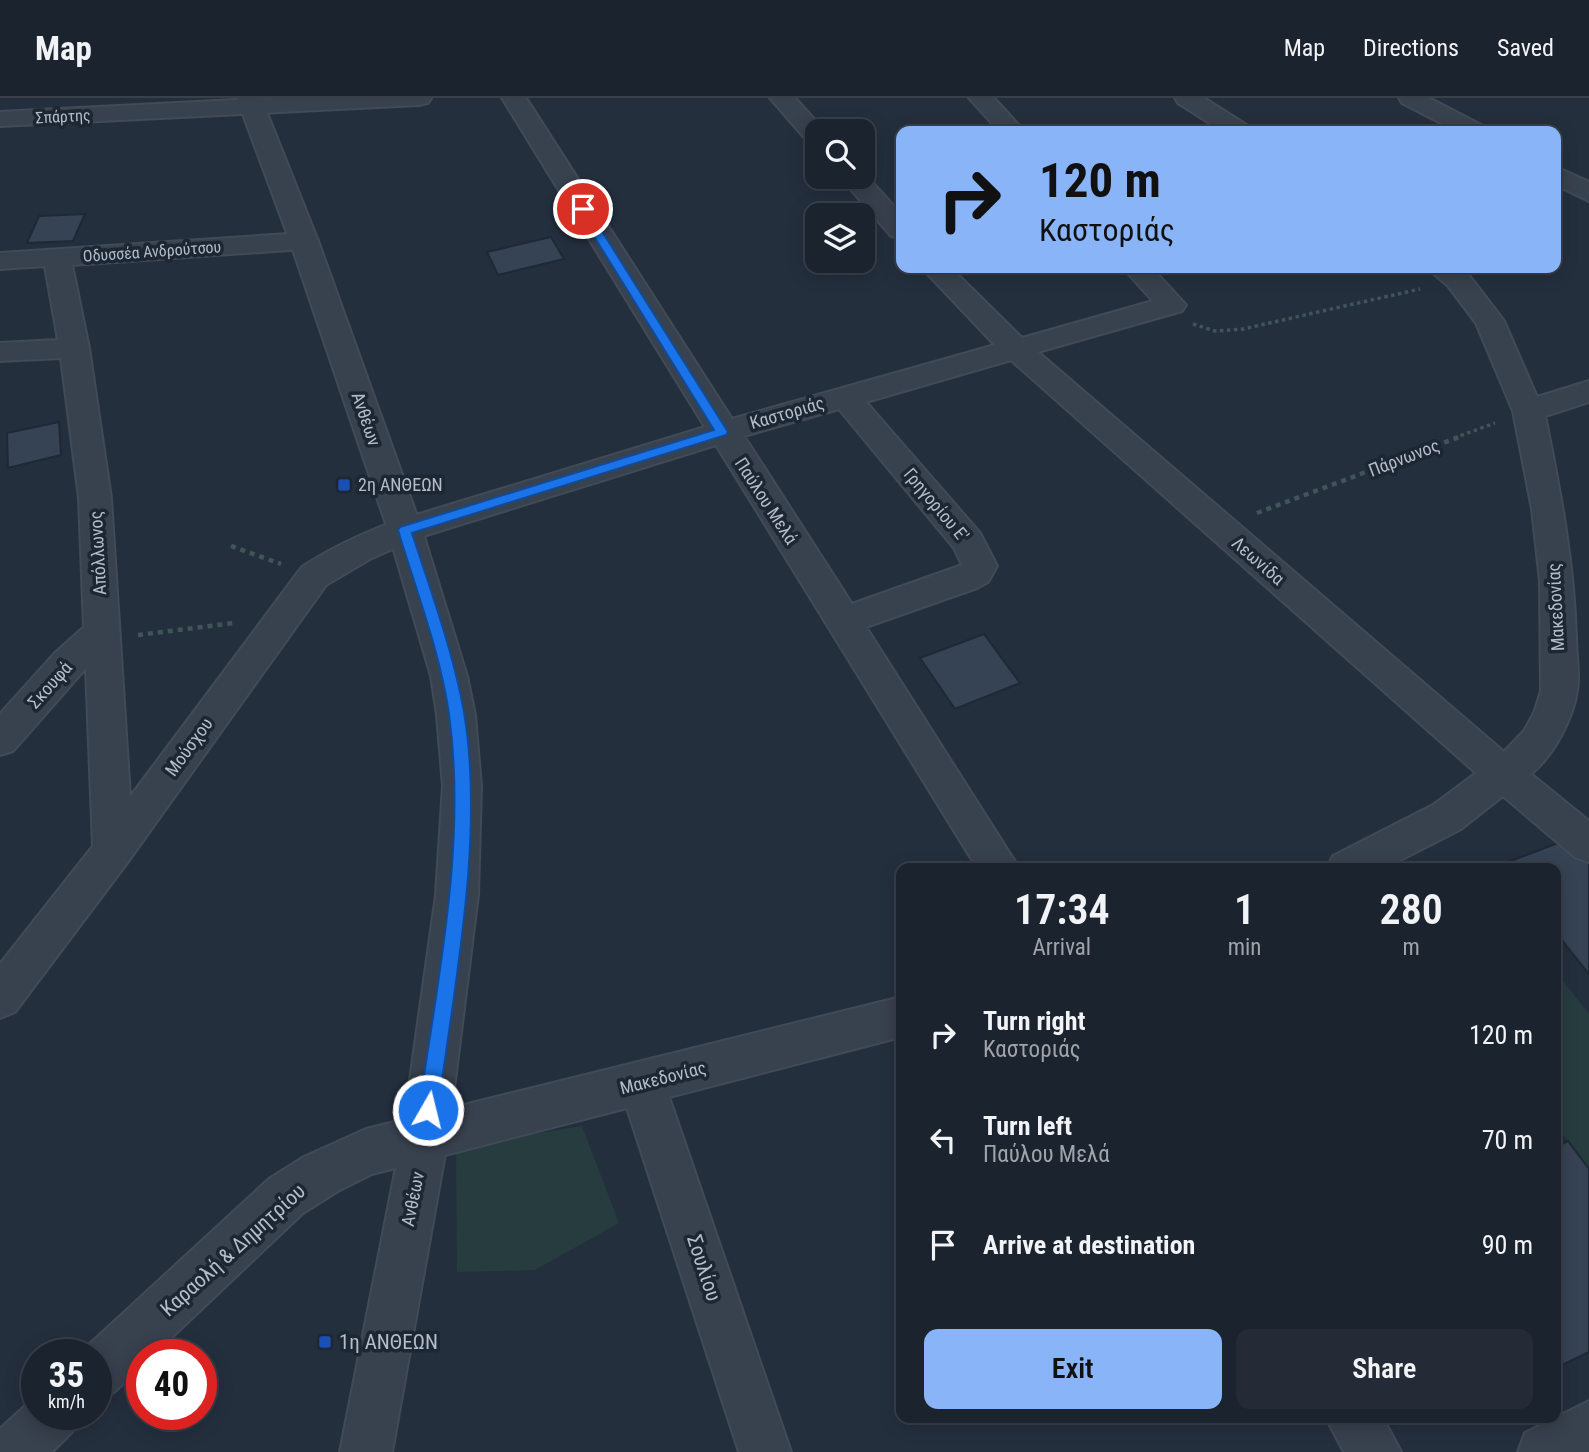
<!DOCTYPE html>
<meta charset="utf-8">
<style>
:root{--surface:#1b232e;--page:#242b36;--text:#f1f3f6;--muted:#a0a4aa;--line:#39404a;--accent:#8ab4f8}
body{margin:0;font-family:"Roboto Condensed",sans-serif;background:var(--page);color:var(--text);height:100vh;display:flex;flex-direction:column;font-size:26px;white-space:nowrap}
*{box-sizing:border-box;margin:0}
p{font-size:23px;color:var(--muted)}
.icon{flex:none;width:38px;height:38px;fill:none;stroke:currentColor;stroke-width:2;stroke-linecap:round;stroke-linejoin:round}
.map{position:relative;flex:1;overflow:hidden}
.details{position:absolute;left:896px;top:765px;width:665px;height:560px;display:flex;flex-direction:column;background:var(--surface);border-radius:14px;box-shadow:0 4px 18px #0003,0 0 0 2px var(--line)}
.details>*{flex:none}
.guide{position:absolute;left:896px;top:28px;width:665px;height:147px;border-radius:14px;box-shadow:0 4px 18px #0003,0 0 0 2px var(--line);background:#8ab4f8;color:#111;overflow:hidden}
.controls{position:absolute;left:805px;top:21px;display:grid;gap:14px}
.controls a{display:grid;place-items:center;width:70px;height:70px;border-radius:14px;background:var(--surface);box-shadow:0 4px 18px #0003,0 0 0 2px var(--line);font-size:35px}
.speed{position:absolute;left:21px;top:1241px;display:flex;gap:14px;font-size:35px;font-weight:700;text-align:center}
.speed>*{display:grid;place-content:center;width:91px;height:91px;border-radius:50%;background:var(--surface);box-shadow:0 4px 18px #0003,0 0 0 2px var(--line);line-height:1}
.speed small{font-size:18px;font-weight:400}
.speed .limit{border:10px solid #d22;background:#fff;color:#111}
.pin{position:absolute;display:grid;place-items:center;width:60px;height:60px;color:#fff;margin:-30px;border:4px solid #fff;border-radius:50%;box-shadow:0 2px 7px #0007}
.me{position:absolute;width:77px;margin:-38px;rotate:8deg;stroke-linejoin:round;filter:drop-shadow(0 0 5px #0008)}
.turn{display:flex;align-items:center;gap:24px;height:147px;padding:0 28px;font-size:32px}
.turn .icon{width:91px;height:91px;stroke-width:2.5}
.turn b{display:block;font-size:49px;line-height:60px}
.eta{display:flex;justify-content:space-evenly;align-items:center;height:119px;text-align:center}
.eta b{font-size:42px;font-weight:600;line-height:49px}
.button{display:flex;gap:14px;margin-top:auto;padding:14px 28px}
.button a{flex:1;height:80px;border-radius:14px;background:var(--accent);color:#111;font-size:28px;font-weight:600;line-height:80px;text-align:center}
.button a+a{background:var(--page);color:var(--text)}
ul{padding:0;list-style:none}
li{display:flex;align-items:center;gap:21px;height:105px;padding:0 28px}
li div{flex:1}
li b{display:block;font-size:26px}
li em{font-style:normal}
header{display:flex;align-items:center;gap:42px;box-sizing:border-box;height:98px;padding:0 35px;background:var(--surface);border-bottom:2px solid var(--line)}
header strong{font-size:33px}
nav{display:flex;gap:38px;margin-inline-start:auto;font-size:24px}
.map>svg:first-child{display:block}
.green{fill:#263c3f}
.building{fill:#364354;stroke:#1f2835;stroke-width:2}
.lines{fill:none;stroke-linecap:round;stroke-linejoin:round}
.minor-casing{stroke:#414a57;stroke-width:4}
.tertiary-casing{stroke:#414a57;stroke-width:4}
.path-far1{stroke:#3f5557;stroke-width:3.5;stroke-dasharray:3.5 3.5;stroke-linecap:butt}
.path{stroke:#3f5557;stroke-width:4.5;stroke-dasharray:5 5;stroke-linecap:butt}
.minor{fill:#38414e;fill-rule:evenodd}
.tertiary{fill:#38414e;fill-rule:evenodd}
.route{fill:#1a73e8;stroke:#114b97;stroke-width:2}
.transit-dot{fill:#1a4fb4;stroke:#1d2633;stroke-width:2.5}
.labels{text-anchor:middle;stroke-width:7;stroke-linejoin:round;paint-order:stroke}
.far-street-label{font-size:16px;fill:#b4bcc9;stroke:#1d2633}
.street-label{font-size:18px;fill:#b4bcc9;stroke:#1d2633}
.poi-label{font-size:18px;fill:#b4bcc9;stroke:#1d2633;text-anchor:start}
.near-street-label{font-size:21px;fill:#b4bcc9;stroke:#1d2633}
.near-poi-label{font-size:21px;fill:#b4bcc9;stroke:#1d2633;text-anchor:start}
</style>
<header>
<strong>Map</strong>
<nav><a>Map</a><a>Directions</a><a>Saved</a></nav>
</header>
<div class="map">
<svg width="1589" height="1354" viewBox="0 0 1589 1354">
<rect width="100%" height="100%" fill="#242f3e"/>
<path class="green" d="M1556,874L1589,916V1071L1556,1027Z
M582,1028L619,1125L535,1172L457,1174L456,1049Z"/>
<path class="building" d="M85,116L73,143L27,145L39,118Z
M551,139L564,161L498,177L487,154Z
M59,324L61,357L8,370L7,335Z
M984,536L1020,585L955,611L920,560Z
M1571,740L1589,761V876L1556,835V770H1503L1500,767Z
M1568,1043L1589,1071V1254L1556,1270V1049Z"/>
<g class="lines">
<g class="minor-casing">
<path id="minor" d="M274,0H431L428,5L419,7L0,28V14Z
M502,0H526L732,321L995,247L922,170H951L1022,240L1153,203L1123,170H1152L1186,207L1182,213L1038,254L1504,654L1524,633L1534,615L1541,593L1540,483L1532,411L1513,313L1476,225L1448,188L1427,170H1459L1468,176L1504,223L1537,299L1589,283V304L1545,318C1560,392 1574,464 1576,540C1576,557 1580,577 1577,593C1573,621 1553,658 1531,676L1589,723V764L1575,759L1503,698L1461,731L1385,770H1327L1333,758L1433,707L1476,675L1011,262L866,304L980,435L997,468L988,484L977,490L866,529L1019,770H977L716,347L417,440L370,461L326,487L127,765L15,914L0,920V866L93,748L86,570L13,653L0,657V616L55,555L84,529L79,400L61,260L0,263V245L58,242L45,168L0,171V155L304,135L314,137L318,143L314,149L304,151L72,167L89,250L111,400L130,699L302,469C331,450 361,436 393,424L705,329ZM839,311L954,450L962,467L852,506L744,338Z
M770,0H795L825,33H817V46L808,44Z
M969,0H994L1024,33H999Z
M1175,0H1204L1248,28L1251,33H1222L1178,5Z
M1399,0H1429L1483,28L1486,33H1456L1402,5Z
M1556,69L1589,84V103L1556,87Z
M863,74L901,116V140L891,138L840,79H863Z
M901,899V939L669,999L791,1354H739L627,1010L372,1076L338,1093L303,1115L154,1256H142V1268L114,1294L96,1302V1256H79L269,1081L304,1059L366,1031Z
M37,1297V1316H80L72,1334L52,1354H0V1331Z
M1589,1303V1354H1518L1525,1335Z
M1326,1320H1383L1401,1354H1344Z"/>
</g>
<g class="tertiary-casing">
<path id="tertiary" d="M237,0H261L318,143L422,432L467,578L475,617L481,688L478,797L448,1039L392,1354H340L402,1039L436,797L443,688L437,617L431,578L388,432L290,143Z"/>
</g>
<path class="path-far1" d="M1193,226L1215,233L1243,231L1420,191
M1454,340L1495,325"/>
<path class="path" d="M1257,415L1459,339
M231,448L281,466
M138,537L234,525"/>
<use href="#minor" class="minor"/>
<use href="#tertiary" class="tertiary"/>
</g>
<path class="route" d="M583,108L588,111L728,334L726,337L412,435C431,494 453,553 464,614C485,738 454,888 438,1012L435,1019L428,1022L422,1019L419,1012C437,883 467,747 449,616C440,554 416,492 398,432L400,429L714,332L577,111Z"/>
<g class="transit-dot">
<rect x="337" y="380" width="14" height="14" rx="3.5"/>
<rect x="318" y="1237" width="14" height="14" rx="3.5"/>
</g>
<g class="labels">
<g class="far-street-label">
<text transform="translate(63 18) rotate(-3)" y="6">Σπάρτης</text>
<text transform="translate(152 153) rotate(-4)" y="6">Οδυσσέα Ανδρούτσου</text>
</g>
<g class="street-label">
<text transform="translate(787 315) rotate(-16)" y="6">Καστοριάς</text>
<text transform="translate(366 321) rotate(71)" y="6">Ανθέων</text>
<text transform="translate(1404 360) rotate(-21)" y="6">Πάρνωνος</text>
<text transform="translate(766 403) rotate(57)" y="6">Παύλου Μελά</text>
<text transform="translate(936 407) rotate(50)" y="6">Γρηγορίου Ε'</text>
<text transform="translate(98 455) rotate(-93)" y="6">Απόλλωνος</text>
<text transform="translate(1258 463) rotate(41)" y="6">Λεωνίδα</text>
<text transform="translate(1556 509) rotate(-93)" y="6">Μακεδονίας</text>
<text transform="translate(50 587) rotate(-48)" y="6">Σκουφά</text>
<text transform="translate(189 649) rotate(-54)" y="6">Μούσχου</text>
<text transform="translate(663 980) rotate(-14)" y="6">Μακεδονίας</text>
<text transform="translate(413 1101) rotate(-79)" y="6">Ανθέων</text>
</g>
<g class="poi-label">
<text x="358" y="393">2η ΑΝΘΕΩΝ</text>
</g>
<g class="near-street-label">
<text transform="translate(233 1152) rotate(-42)" y="7">Καραολή &amp; Δημητρίου</text>
<text transform="translate(704 1170) rotate(72)" y="7">Σουλίου</text>
</g>
<g class="near-poi-label">
<text x="339" y="1251">1η ΑΝΘΕΩΝ</text>
</g>
</g>
</svg>
<div class="controls">
<a><svg class="icon" aria-label="search" viewBox="0 0 24 24"><circle cx="10" cy="10" r="6"/><path d="M15 15l6 6"/></svg></a>
<a><svg class="icon" aria-label="layers" viewBox="0 0 24 24"><path d="M12 4l9 5-9 5-9-5zM3 14l9 5 9-5"/></svg></a>
</div>
<div class="speed"><div>35<small>km/h</small></div><div class="limit">40</div></div>
<div class="pin" style="left:583px;top:111px;background:#d93025"><svg class="icon" aria-label="arrive" viewBox="0 0 24 24"><path d="M6 21V4h12l-3 4 3 4H6"/></svg></div>
<svg class="me" style="left:428px;top:1012px" viewBox="-20 -20 40 40"><circle r="17" fill="#1a73e8" stroke="#fff" stroke-width="3"/><path d="M0-11L8 9 0 5-8 9z" fill="#fff"/></svg>
<div class="guide">
<div class="turn"><svg class="icon" aria-label="right" viewBox="0 0 24 24"><path d="M7 20v-9h11M14 6l5 5-5 5"/></svg><div><b>120 m</b>Καστοριάς</div></div>
</div>
<section class="details">
<div class="eta">
<div><b>17:34</b><p>Arrival</p></div>
<div><b>1</b><p>min</p></div>
<div><b>280</b><p>m</p></div>
</div>
<ul>
<li><svg class="icon" aria-label="right" viewBox="0 0 24 24"><path d="M7 20v-9h11M14 6l5 5-5 5"/></svg><div><b>Turn right</b><p>Καστοριάς</p></div><em>120 m</em></li>
<li><svg class="icon" aria-label="left" viewBox="0 0 24 24"><path d="M17 20v-9H6M10 6l-5 5 5 5"/></svg><div><b>Turn left</b><p>Παύλου Μελά</p></div><em>70 m</em></li>
<li><svg class="icon" aria-label="arrive" viewBox="0 0 24 24"><path d="M6 21V4h12l-3 4 3 4H6"/></svg><div><b>Arrive at destination</b></div><em>90 m</em></li>
</ul>
<div class="button"><a>Exit</a><a>Share</a></div>
</section>
</div>
